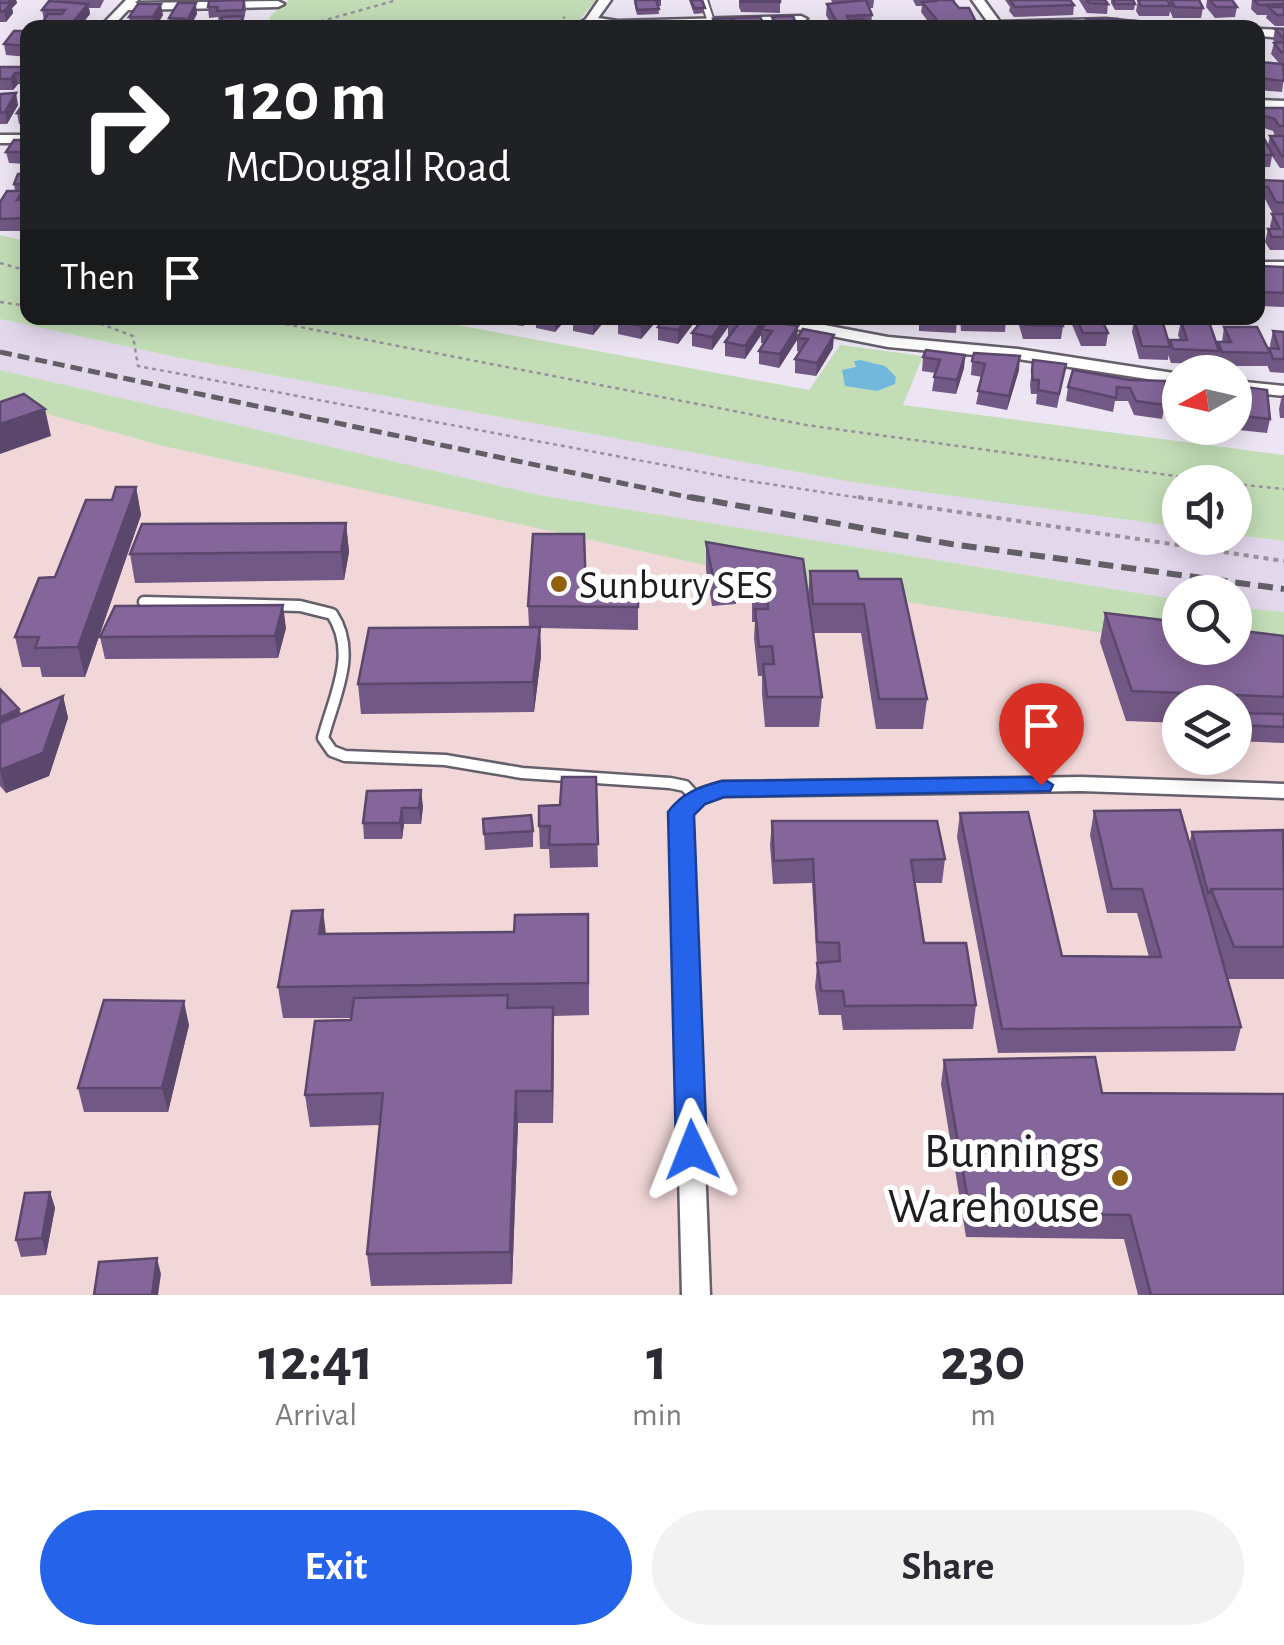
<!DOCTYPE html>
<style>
:root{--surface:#fff;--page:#f2f2f3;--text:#2b2b33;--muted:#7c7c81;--accent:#2563eb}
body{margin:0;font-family:"Alegreya Sans",sans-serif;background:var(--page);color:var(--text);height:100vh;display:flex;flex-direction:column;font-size:38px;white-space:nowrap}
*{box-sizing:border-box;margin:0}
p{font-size:32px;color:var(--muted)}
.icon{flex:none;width:55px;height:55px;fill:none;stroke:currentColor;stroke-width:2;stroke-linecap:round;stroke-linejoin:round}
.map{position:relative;height:1295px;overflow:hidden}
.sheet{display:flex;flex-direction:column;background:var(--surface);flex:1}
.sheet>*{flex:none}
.banner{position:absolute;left:20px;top:20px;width:1245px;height:305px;border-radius:20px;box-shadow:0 5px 25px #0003;background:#202124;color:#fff;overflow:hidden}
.needle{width:65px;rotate:262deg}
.tools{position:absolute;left:1162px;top:355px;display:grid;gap:20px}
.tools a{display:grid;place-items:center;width:90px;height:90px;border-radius:50%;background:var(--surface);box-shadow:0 5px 25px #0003;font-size:50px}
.pin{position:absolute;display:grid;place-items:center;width:85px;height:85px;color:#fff;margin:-102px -42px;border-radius:50% 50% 50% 0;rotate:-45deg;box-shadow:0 0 10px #0007}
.pin .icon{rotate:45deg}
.me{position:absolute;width:110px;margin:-55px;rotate:358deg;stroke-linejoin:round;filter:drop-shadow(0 0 8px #0008)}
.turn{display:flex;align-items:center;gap:35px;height:210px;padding:0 40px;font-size:45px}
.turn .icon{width:130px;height:130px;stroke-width:2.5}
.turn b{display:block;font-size:70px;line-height:85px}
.then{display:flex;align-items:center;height:95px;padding:0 40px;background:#0003;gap:20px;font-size:38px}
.eta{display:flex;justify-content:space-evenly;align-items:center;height:170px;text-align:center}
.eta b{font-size:60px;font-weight:700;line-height:70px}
.action{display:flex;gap:20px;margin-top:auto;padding:20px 40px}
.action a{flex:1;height:115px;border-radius:60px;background:var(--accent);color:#fff;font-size:40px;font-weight:700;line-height:115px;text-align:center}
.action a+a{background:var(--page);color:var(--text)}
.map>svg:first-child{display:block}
.built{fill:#e3d7ec}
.industrial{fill:#f2d7d8;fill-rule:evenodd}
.green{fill:#c3deb7}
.water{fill:#72b8dc}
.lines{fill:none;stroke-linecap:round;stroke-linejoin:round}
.lane-far1-casing{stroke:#655f6b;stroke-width:10}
.lane-casing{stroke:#655f6b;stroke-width:15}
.street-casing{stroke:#655f6b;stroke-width:5}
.path-far1{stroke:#98929c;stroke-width:2.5;stroke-dasharray:4 4;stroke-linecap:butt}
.path{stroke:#98929c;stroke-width:4;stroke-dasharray:5 5;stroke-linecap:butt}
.lane-far1{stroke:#fff;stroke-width:6}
.lane{stroke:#fff;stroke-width:10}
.street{fill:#fff;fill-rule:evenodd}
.rail-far1{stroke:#625e66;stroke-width:5;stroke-dasharray:12 6;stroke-linecap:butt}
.rail{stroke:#625e66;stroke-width:6;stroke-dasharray:15 8;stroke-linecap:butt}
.wall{fill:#725884}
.shaded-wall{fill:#5c476c}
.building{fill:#84669a;stroke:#5c476c;stroke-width:2.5}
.route{fill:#2563eb;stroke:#184099;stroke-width:2.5}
.poi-dot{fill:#91610f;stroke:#fff;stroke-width:4}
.labels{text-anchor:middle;stroke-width:10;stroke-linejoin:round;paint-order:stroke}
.poi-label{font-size:40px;fill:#201d22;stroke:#fff;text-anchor:start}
.near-poi-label{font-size:48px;fill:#201d22;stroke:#fff;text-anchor:end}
</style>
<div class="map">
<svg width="1284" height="1295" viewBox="0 0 1284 1295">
<rect width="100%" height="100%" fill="#ede5f3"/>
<path class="built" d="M0,319L180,358L857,483L1180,527V538L1235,535L1284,541V612L1235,607V592H1180V600L539,495L0,370Z"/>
<path class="industrial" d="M0,401L163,446L786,583L1284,661V1295H0ZM1180,702H1235V758H1180Z"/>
<path class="green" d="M289,0H596L575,25L564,27H269L270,16Z
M0,235L27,241L28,318H419L809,390L840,345L923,356L903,405L1284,455V541L1235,535V482H1180V527L857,483L180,358L0,319Z
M0,370L539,495L1180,600V645L786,583L163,446L0,401Z
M1235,607L1284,612V661L1235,648Z"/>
<path class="water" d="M860,360L885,366L896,377L895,384L877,391L845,386L842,370L856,367L854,361Z"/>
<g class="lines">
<g class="lane-far1-casing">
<path id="lane-far1" d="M704,0L711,22"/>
</g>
<g class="lane-casing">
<path id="lane" d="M144,602L300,606L332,614C358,653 334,696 323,738L332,751L345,756L445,760L522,773L670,783L685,786L696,798"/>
</g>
<g class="street-casing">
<path id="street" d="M126,0H138L135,3L278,1L284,4L278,7L128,10L111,28H99Z
M599,0H611L598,18L618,21L801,16L807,19L801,22L572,28L586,19Z
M972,0H984L1000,22L1106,19L1187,28H992Z
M1258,29L1284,30V38L1258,36Z
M1258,100L1284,101V109L1258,108Z
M0,135H28V143H0Z
M1258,262H1284V270H1258Z
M758,318H787L888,337L1018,349L1180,374V384L1018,359L888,347L766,323Z
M1235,381L1284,386V396L1235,391Z
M1081,777L1284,784V798L1081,791L724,796L704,803L692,814L710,1295H682L670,812C684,793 700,788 722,782Z"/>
</g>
<path class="path-far1" d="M297,28L397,0
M509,28L559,22L565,17
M0,263L28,271
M0,302L28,306
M85,318L133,336L138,366L749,481L874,500
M254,318L806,425L1219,482
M1235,484L1284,489"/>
<path class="path" d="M858,497L1284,561"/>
<use href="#lane-far1" class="lane-far1"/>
<use href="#lane" class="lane"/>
<use href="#street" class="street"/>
<path class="rail-far1" d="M0,352L702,500"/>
<path class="rail" d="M690,497L951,544L1284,589"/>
</g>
<path class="wall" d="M0,0H16L17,3L12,8L13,13L6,22H0Z
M56,0H104L100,8H89L90,14L79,28H43L42,23L44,20L42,10Z
M245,0L246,10L242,28H220L221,21L219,22L218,17L209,18L208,7Z
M661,0V6H658L659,14L637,15L634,1Z
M689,0H702L704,13L694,14Z
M739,0H780V13L741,12L739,7Z
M831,0H874L873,8H869L872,15L871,26H869L870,28H833L826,15L827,4H833Z
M913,0H955L954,3L979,28H933L921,12L922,6H916Z
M1005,0H1070L1074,5L1073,15L1014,17L1009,11L1010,7Z
M1079,0H1105L1108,4L1107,14L1087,13Z
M1111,0H1133L1135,4L1134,10H1115L1111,3Z
M1138,0L1169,2V0H1199L1203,8L1201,18H1173L1170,11L1169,16H1139L1136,11Z
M1207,0H1232L1237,7L1235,17L1215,18L1206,7Z
M1252,0H1284V26H1275L1266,18L1267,15H1257L1251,9Z
M197,14L190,28H170L169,18Z
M163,15L155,28H131L129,17Z
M733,18L766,28H713V19L733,24Z
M1086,19L1120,24L1121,20L1155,28H1085Z
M1275,29H1284V63L1280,64L1284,77L1282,92L1258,90V62L1279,63L1271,54L1274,43H1275L1273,40Z
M28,31V57L6,55L4,44Z
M0,67H28V84H18L13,90H0Z
M0,94L18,105L7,124H0Z
M28,97V124H19L17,113Z
M1258,108H1284V168H1280L1272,156L1270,167H1258V135L1268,145L1270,136H1275L1273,131L1258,126Z
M28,140V164L9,163L6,152Z
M28,174V196H24V200H28V231H0V202L15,191L14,184Z
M1258,180L1284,181V250H1270L1265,242L1268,229H1271L1270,226L1273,214L1265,199L1258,198Z
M1258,266L1284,267V307L1260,306L1258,298Z
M504,318H531L523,326L504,323Z
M536,318H567L555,332L536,328Z
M573,318H607L593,335L573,331Z
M659,318L641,339L618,334V321Z
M662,318H764V326H798L797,340L779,368L759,364V351L764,343H761V335L745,359L725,356V342L730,335H728V327L712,350L692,346V333L697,326H696V320L678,344L658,340V327L664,320Z
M914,318H957L956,333L919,331V323H914Z
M960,318H1006L1005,332L961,331Z
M1017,318H1061L1063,326L1061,339H1023Z
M1070,318H1101L1108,333L1106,346H1081L1070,320Z
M1134,319L1169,344L1170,340H1180L1178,335L1181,321L1217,345L1218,342H1222L1224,327L1268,350L1271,348L1270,345L1273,331L1284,332V373L1270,372L1267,365V366H1220L1217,360L1216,364L1171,363L1168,355V360L1139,359L1132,332Z
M803,329L833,348L816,376L795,373V359L800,352L797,351V338Z
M965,355L964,368L956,394L932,391L935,373L922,371L923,357Z
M1033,360L1066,364L1057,408L1036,404L1037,394H1031L1030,385Z
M972,361L1019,370L1007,410L976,404L982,377L971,375Z
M1130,380L1165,405L1162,419L1134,415L1128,401H1115L1113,412L1066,401L1068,387Z
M1171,380L1180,381V428H1214L1213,433L1176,429V406L1168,405Z
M1238,386L1270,419L1267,433L1229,429V428H1235V390H1237Z
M1282,395H1284V418H1280L1279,409Z
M136,487L141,515L85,677H42L40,667H22L15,637L55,577L112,500Z
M346,523L349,552L344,580L135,583L130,554Z
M706,542L808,596L810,571L859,579L927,699L923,729H876L861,633H813L822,697L819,727H765L762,694V676H758L754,638L755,622H752V598H736V604L712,606L706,570Z
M638,591V630L540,628L541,656L534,712L361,714L358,684L529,627L528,606L586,592Z
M1105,613L1284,636V743L1235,741V702H1180V723L1126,721L1100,642Z
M286,628L278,658L105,659L100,637Z
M0,689L19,709L21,714L63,696L68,718L49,776L6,793L0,786Z
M596,777L598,867L550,868L549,849H540L539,826L560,805Z
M367,791L423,806L421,824H404L402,839H364L363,823Z
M1094,811L1189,845L1192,832H1284V979H1228L1241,1027L1235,1051L998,1053L957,837L960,813L1062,956L1149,957L1137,913H1107L1090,835Z
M483,819L533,831V847L485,850Z
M772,821L945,859L942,883H915L924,943L976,1005L973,1029L843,1030L841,1015H819L815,987L817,966L812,883L773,884L770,845Z
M326,934L589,946V1015L554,1016L553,1123H518L512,1284L371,1286L367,1254L380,1125L310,1127L305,1095L352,1018H283L278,987Z
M189,1025L168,1112H84L78,1088Z
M944,1060L1102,1093L1284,1295H1138L1124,1239L966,1237L941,1084Z
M50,1192L55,1208L46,1255L21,1257L16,1240Z"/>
<path class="shaded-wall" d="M8,0H16L17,3L12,8L13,13L6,22L4,11L9,5Z
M196,3L197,14L189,28L188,19Z
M88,4L90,14L79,28H73L72,23Z
M161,4L163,15L155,28L153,17Z
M15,73L18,84L13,90L11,79Z
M16,93L18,105L7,124L5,112Z
M523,318H531L523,326Z
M555,318H567L555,332Z
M596,318H607L593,335V321Z
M648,318H659L641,339V326Z
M688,318H696V320L678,344V330Z
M726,318H731L728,321V327L712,350V337Z
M764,318V330L762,329L761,335L745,359V346Z
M798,326L797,340L779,368L780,354Z
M834,335L833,348L816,376L817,363Z
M965,355L964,368L956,394L957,380Z
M1020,356L1019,370L1007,410L1009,396Z
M45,409L51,436L0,454V424Z
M136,487L141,515L85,677L78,647Z
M346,523L349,552L344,580L341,552Z
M283,605L286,628L278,658L275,636Z
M540,627L541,656L534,712L533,682Z
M63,696L68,718L49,776L6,793L0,770Z
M19,709L25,732L0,743V718Z
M421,790L423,806L421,824L419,808Z
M402,808L404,824L402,839L400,823Z
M323,910L327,942L319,934Z
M184,1001L189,1025L168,1112L162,1088Z
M553,1007L554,1039L553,1123L552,1091Z
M516,1091L518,1123L512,1284L510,1252Z
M50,1192L55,1208L46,1255L42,1238Z
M157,1258L161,1274L158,1295H152Z"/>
<path class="building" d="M244,0L243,10L217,11L218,7H208L209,1Z
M635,0H661H656L659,9L637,10Z
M691,0H702L705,8H694Z
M741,0H780V2H741Z
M866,0L872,15L847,16L849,20L863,19L870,28H840L827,4Z
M936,0H952L959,8H969L979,28L942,26L922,2L936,1Z
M1010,0H1070L1074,5L1015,7Z
M1087,0H1105L1108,4L1089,3Z
M1113,0H1133L1135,4H1115Z
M1138,0H1167L1171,6H1141Z
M1171,0H1199L1203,8L1175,7Z
M1210,0H1232L1237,7H1216Z
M1254,0H1284V4L1259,5Z
M49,1L88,4L72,23H42L48,14H62L65,10H42Z
M0,3H11L4,11L0,12Z
M178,3H196L188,19L169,18Z
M138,4H161L153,17H129Z
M1268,7H1284V15H1277Z
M243,16L239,28H220L222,17Z
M793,16L798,28H777L772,17Z
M760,17L766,28H747L745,23H735L733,18Z
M731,18L734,28H716L713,19Z
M1086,19H1118L1122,28H1102L1100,25H1089Z
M1051,20L1056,27L1037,28L1031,21Z
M1121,20L1153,22L1155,28H1125Z
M614,21L618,25L627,24L630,28H609L604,23Z
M667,21L670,28L643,27V22Z
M1159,23L1220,26L1221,28H1164Z
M1275,29H1284V39Z
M14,31H28V46L4,44Z
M1284,42V52H1281L1274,43Z
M1258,62L1283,64L1284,81L1258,78Z
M0,67H28V73H15L11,79H0Z
M16,93L5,112L0,113V94Z
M28,97V113H17Z
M1258,108H1284V126H1279L1275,119L1258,114Z
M1258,135H1262L1273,155H1258Z
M1270,136H1284V156H1282Z
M14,140H28V152H6Z
M18,174H28V184H14Z
M1258,180L1284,181V203L1276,202L1268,187L1258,186Z
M7,191H23L17,200H28L27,218L0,219V202Z
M1272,214H1284V237H1272L1268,229H1280Z
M1258,266L1284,267V293L1263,292L1258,277Z
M573,318H596L593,321Z
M621,318H648L641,326L618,321Z
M665,318H688L678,330L658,327Z
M704,318H726L712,337L692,333Z
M731,318H764L745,346L725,342L739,323L728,321Z
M920,318H957V319Z
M962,318H1006V319Z
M1023,318H1061L1063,326L1025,325Z
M1076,318H1101L1108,333H1083Z
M1134,319L1162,320L1170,347L1142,346Z
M767,321L798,326L780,354L759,351L772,331L762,329Z
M1181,321L1209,322L1219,351L1173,349L1170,340H1187Z
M1224,327H1257L1270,353L1222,352L1218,342H1231Z
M803,329L834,335L817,363L795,359L808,339L797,338Z
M1273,331L1284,332V359H1273L1269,348L1279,349Z
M926,350L965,355L957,380L934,377L940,360L923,357Z
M974,353L1020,356L1009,396L978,391L985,364L972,361Z
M1033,360L1066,364L1059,394L1038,390L1039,380H1033L1032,371Z
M1073,370L1130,380L1165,381V405L1136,401L1130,388L1117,387L1116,398L1068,387Z
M1171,380L1180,381V415H1178V392L1170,391Z
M1238,386L1267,390L1270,419L1235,415V390H1239Z
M24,394L45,409L0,424V402Z
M116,487H136L78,647L35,648L39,637H15L39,578L55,577L86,500H112Z
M346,523L341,552L130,554L142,524Z
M533,534H584L586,592L638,591V607L528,606Z
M706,542L803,559L822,697H767L763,664H774L772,646L759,647L755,609H768L767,592L753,593V569H736L737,575L713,577Z
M810,571H857L859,579H901L927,699H879L864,604H813Z
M283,605L275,636L100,637L115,606Z
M1105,613L1180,622V648H1235V630L1284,636V697L1132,691Z
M540,627L533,682L358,684L369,628Z
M0,689L19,709L0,718Z
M63,696L43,753L0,770V723Z
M1235,713L1284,714V727L1235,725Z
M562,777H596L598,844L549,845L550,826H539V806L560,805Z
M421,790L419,808H402L400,823H363L367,791Z
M1180,810L1241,1027L1002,1029L960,813L1028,812L1062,956L1161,957L1142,889H1112L1094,811Z
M531,815L533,831L484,834L483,819Z
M772,821H937L945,859L911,860L924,943H966L976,1005L845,1006L843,991H821L817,963L840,961L839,943L817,942L813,859L774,861Z
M1283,830L1284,889H1211L1210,893H1208L1192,832Z
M1211,889H1284V947H1234Z
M323,910L319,934L514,932L515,915L588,914V983L278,987L292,911Z
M508,995L507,1008L553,1007L552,1091H516L510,1252L367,1254L383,1093L305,1095L315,1021L351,1020L354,998Z
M104,1000L184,1001L162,1088H78Z
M1095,1057L1102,1093L1284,1094V1295H1151L1130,1215L970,1213L944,1060Z
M50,1192L42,1238L16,1240L25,1193Z
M157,1258L152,1295H94L99,1262Z"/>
<path class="route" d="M1041,777L1053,785L1050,791L724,797L705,804L694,815L707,1150L702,1159L692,1163L681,1159L676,1150L668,812C682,793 699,787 722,781Z"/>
<g class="poi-dot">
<circle cx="559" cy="584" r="10"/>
<circle cx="1120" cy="1178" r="10"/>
</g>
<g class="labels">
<g class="poi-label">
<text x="579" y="598">Sunbury SES</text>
</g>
<g class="near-poi-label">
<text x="1100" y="1167">Bunnings<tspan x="1100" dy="55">Warehouse</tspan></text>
</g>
</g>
</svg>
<div class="tools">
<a><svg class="needle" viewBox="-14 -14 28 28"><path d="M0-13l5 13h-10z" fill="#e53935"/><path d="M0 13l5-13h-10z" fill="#7c7c81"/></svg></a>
<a><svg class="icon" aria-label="sound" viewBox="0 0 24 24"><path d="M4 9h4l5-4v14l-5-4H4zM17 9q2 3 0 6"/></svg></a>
<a><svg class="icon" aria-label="search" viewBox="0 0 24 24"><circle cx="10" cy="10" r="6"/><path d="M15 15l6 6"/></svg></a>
<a><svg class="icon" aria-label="layers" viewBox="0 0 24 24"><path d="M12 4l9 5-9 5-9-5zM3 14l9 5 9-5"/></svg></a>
</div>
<div class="pin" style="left:1041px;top:785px;background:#d93025"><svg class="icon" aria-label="arrive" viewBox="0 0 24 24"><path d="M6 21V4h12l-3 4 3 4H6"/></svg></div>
<svg class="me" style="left:692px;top:1150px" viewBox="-20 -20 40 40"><path d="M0-17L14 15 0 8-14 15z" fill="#2563eb" stroke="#fff" stroke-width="4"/></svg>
<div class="banner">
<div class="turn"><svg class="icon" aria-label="right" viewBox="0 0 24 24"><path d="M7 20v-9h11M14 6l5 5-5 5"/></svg><div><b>120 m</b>McDougall Road</div></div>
<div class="then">Then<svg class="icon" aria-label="arrive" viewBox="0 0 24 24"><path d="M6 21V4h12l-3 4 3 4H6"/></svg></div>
</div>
</div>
<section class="sheet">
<div class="eta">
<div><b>12:41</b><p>Arrival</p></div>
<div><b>1</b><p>min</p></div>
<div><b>230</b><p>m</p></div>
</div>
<div class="action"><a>Exit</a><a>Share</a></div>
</section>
